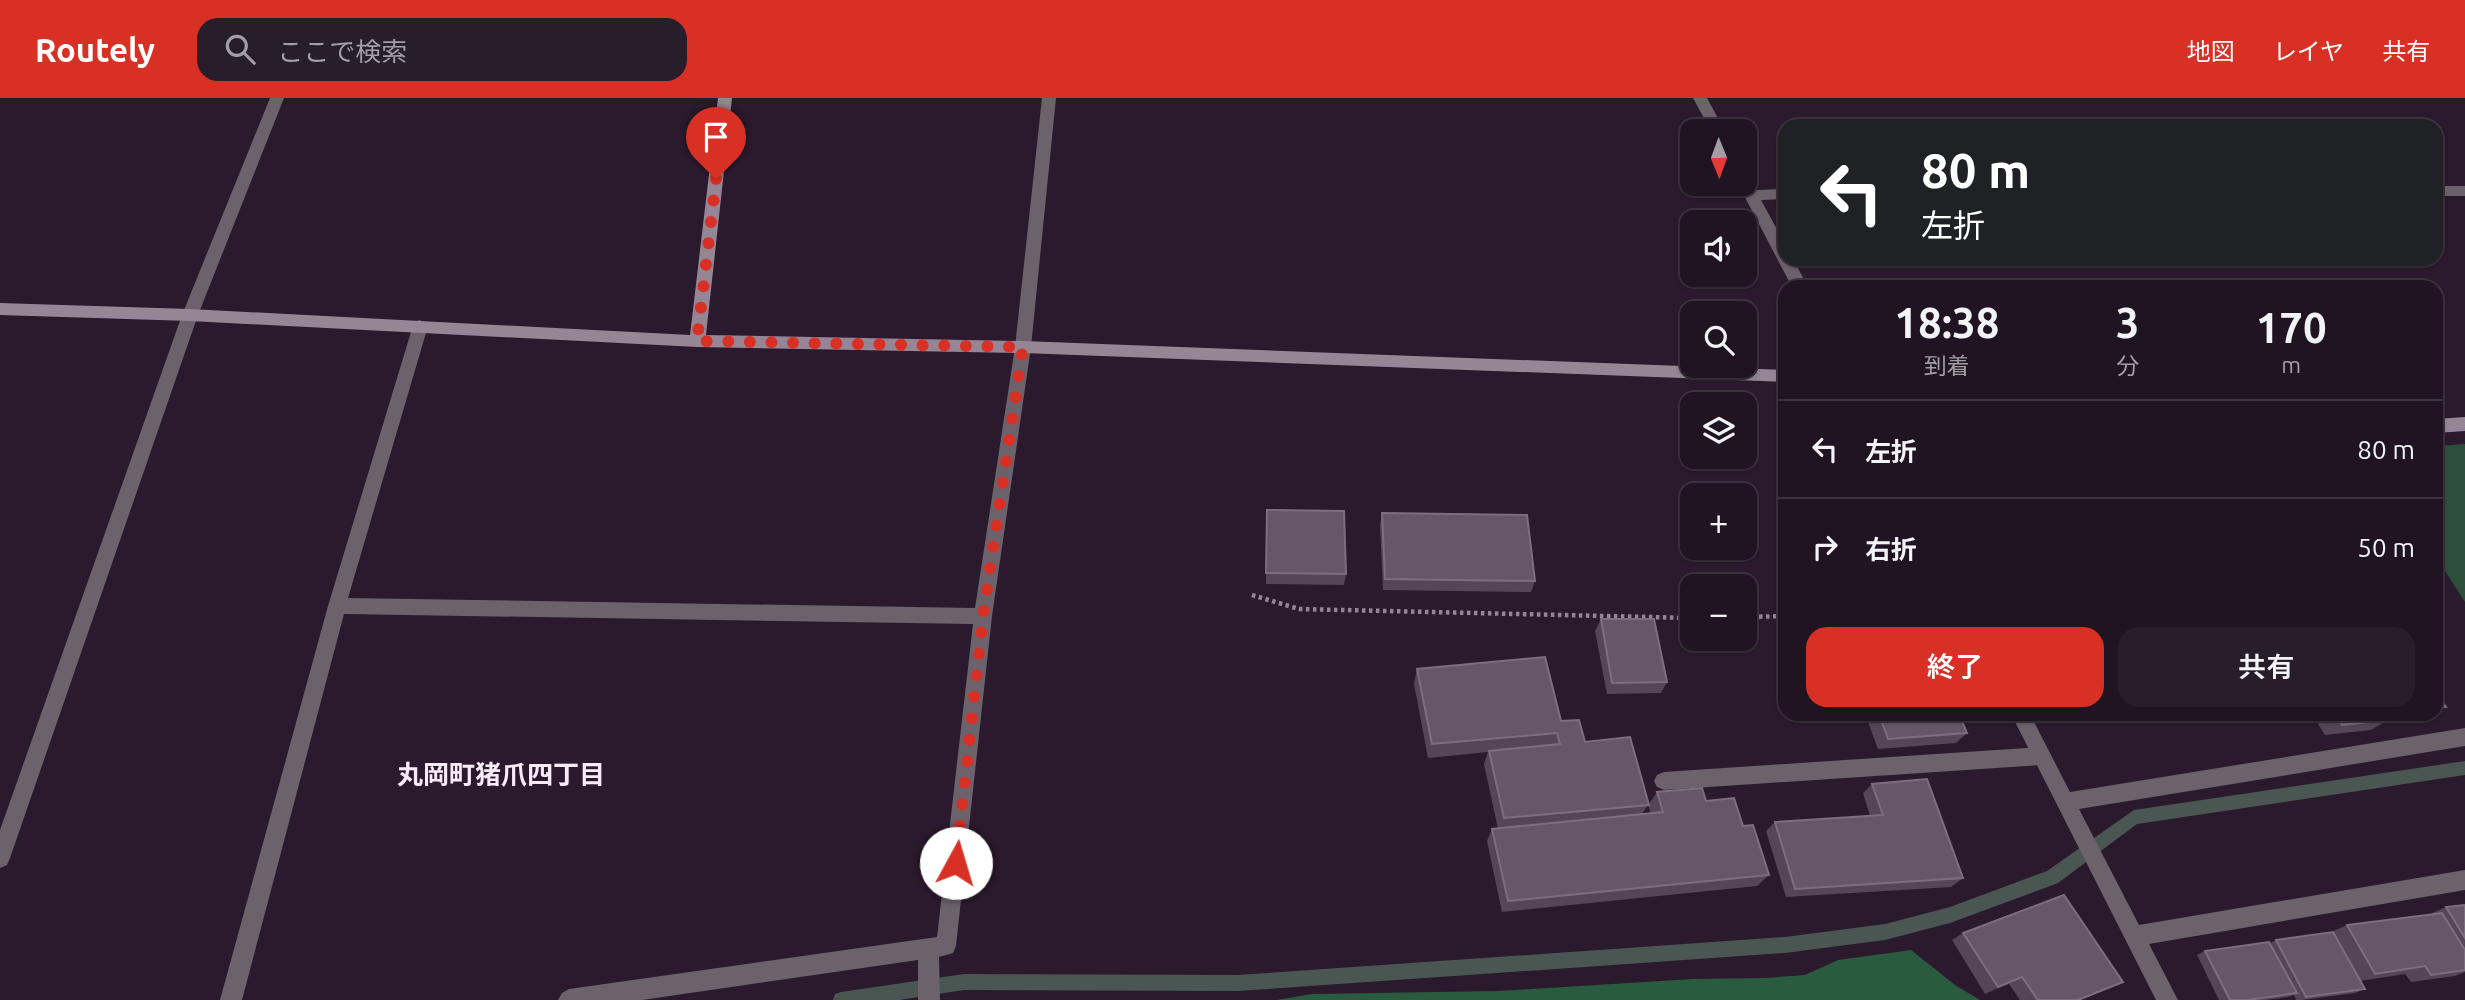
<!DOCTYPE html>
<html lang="ja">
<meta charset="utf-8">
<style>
:root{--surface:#201422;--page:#281d2a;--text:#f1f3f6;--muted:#a29ea5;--line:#3d3340;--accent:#d93025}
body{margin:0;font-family:Ubuntu,"Noto Sans JP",sans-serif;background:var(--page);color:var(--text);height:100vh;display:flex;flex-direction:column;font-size:26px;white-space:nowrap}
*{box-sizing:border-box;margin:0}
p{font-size:23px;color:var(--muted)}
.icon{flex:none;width:38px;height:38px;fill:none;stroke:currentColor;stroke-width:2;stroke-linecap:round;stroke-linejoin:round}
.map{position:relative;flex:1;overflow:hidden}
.side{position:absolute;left:1778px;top:182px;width:665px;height:441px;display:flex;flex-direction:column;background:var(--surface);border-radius:21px;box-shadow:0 2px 5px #0004,0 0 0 2px var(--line)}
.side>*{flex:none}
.guide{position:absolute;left:1778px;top:21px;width:665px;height:147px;border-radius:21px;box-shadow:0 2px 5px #0004,0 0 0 2px var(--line);background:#202124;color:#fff;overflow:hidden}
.needle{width:46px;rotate:179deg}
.fabs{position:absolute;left:1680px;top:21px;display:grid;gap:14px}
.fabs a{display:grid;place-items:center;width:77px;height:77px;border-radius:14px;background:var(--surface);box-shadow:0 2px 5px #0004,0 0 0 2px var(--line);font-size:35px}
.pin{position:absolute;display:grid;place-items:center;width:60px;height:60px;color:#fff;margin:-72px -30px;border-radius:50% 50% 50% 0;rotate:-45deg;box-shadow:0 0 7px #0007}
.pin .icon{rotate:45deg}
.me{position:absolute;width:77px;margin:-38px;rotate:6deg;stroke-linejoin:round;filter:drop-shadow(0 0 5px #0008)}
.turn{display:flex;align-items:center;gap:24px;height:147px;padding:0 28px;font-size:32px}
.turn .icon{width:91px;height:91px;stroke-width:2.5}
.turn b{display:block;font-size:49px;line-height:60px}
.eta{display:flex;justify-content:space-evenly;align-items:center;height:119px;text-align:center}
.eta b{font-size:42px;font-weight:600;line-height:49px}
.action{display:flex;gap:14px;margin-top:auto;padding:14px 28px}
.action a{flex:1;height:80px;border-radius:21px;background:var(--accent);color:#fff;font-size:28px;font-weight:600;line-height:80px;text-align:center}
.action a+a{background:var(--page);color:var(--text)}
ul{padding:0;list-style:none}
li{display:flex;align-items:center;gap:21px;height:98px;padding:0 28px;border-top:2px solid var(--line)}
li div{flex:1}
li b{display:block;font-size:26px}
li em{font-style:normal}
header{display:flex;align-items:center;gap:42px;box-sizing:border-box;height:98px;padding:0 35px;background:var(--accent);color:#fff}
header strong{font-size:33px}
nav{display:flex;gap:38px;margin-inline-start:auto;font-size:24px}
.search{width:490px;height:63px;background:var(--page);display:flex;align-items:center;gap:18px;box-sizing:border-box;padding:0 24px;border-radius:21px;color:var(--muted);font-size:26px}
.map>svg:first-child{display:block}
.green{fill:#2c4e3a}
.forest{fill:#2b5b3f}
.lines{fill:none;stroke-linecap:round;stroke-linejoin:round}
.stream{fill:#4a5651;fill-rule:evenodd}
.path{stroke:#938595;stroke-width:4.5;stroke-dasharray:3.5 3.5;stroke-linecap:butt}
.lane{fill:#6b626c;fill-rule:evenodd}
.street{fill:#6b626c;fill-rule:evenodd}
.secondary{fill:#958696;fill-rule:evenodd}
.wall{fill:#564458;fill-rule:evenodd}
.shaded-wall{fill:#3e2b40}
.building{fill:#675669;stroke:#7e6d80;stroke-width:2}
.route{stroke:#d93025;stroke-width:12;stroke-dasharray:0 21.6}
.labels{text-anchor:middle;stroke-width:5;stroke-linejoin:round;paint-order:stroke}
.neighbourhood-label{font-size:26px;font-weight:bold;fill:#f7ebf8;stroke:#2b1a2d}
</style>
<header>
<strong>Routely</strong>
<div class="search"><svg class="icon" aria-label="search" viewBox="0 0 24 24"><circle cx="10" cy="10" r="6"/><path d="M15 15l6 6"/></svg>ここで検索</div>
<nav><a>地図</a><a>レイヤ</a><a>共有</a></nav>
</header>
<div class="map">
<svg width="2465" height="902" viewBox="0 0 2465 902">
<rect width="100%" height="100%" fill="#2b1a2d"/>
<path class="green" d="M2465,346V504L2436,459V348Z"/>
<path class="forest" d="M1911,852L1955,887L1980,902H1277L1312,896L1499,893L1693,881L1765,880L1805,877L1838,862Z"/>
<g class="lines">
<path class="stream" d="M2465,663V677L2137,726L2058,785L1950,825L1885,842L1785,855L1238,893L964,892L899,902H833L835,896L841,894L964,876L1238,877L1785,839L1885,826L1950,809L2047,773L2134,712Z"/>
<path class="path" d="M1252,497L1299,511L1692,520
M1745,519L1785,518"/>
<path class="lane" d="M2041,649L2048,652L2051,658L2048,664L2041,667L1664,692L1657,689L1654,683L1657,677L1664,674Z"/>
<path class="street" d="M270,0H284L198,217L10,760L7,767L0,770V732L182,217Z
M1042,0H1056L1031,249L992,518L956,848L953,855L939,859L940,902H918V862L642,902H558L562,895L569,891L937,839L973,526L344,516L242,902H220L328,508L414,224L420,222L428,228L348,500L975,510L1015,249Z
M1693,0H1707L1725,33H1711Z
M1745,80L1750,81L1756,92L1785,91V101L1761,102L1785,146V161H1793L1808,189H1792L1738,86H1745Z
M2436,88H2465V98H2436Z
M2011,616H2030L2070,694L2465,630V648L2079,711L2139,827L2465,772V792L2149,846L2178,902H2156Z"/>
<path class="secondary" d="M718,0H732L706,237L1023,243L1785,272V284L1023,255L697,249L190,223L0,217V205L190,211L690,237Z
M2465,319V333L2436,335V321Z"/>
</g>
<path class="wall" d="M1382,415L1535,483L1531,494L1383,492L1380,427Z
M1266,424L1346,476L1344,487L1266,486Z
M1601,521L1667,584L1661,595L1607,596L1595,533Z
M1417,571L1585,644L1649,706L1657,694L1706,703L1743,728L1769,777L1757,788L1502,814L1487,743L1492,731H1498L1484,666L1488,654L1428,660L1414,586ZM1648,707L1651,716H1642Z
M2436,594L2446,609L2436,615Z
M1865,616H1959L1967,635L1956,645L1878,651Z
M2157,616H2175L2158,618Z
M2312,616H2434L2428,619L2383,625L2371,632L2325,637Z
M1872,686L1963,780L1951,789L1786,799L1766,733L1775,724L1870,718L1863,695Z
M2465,807V874L2455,878L2411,884L2405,876L2360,883L2365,891L2355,895L2302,902H2296L2294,897L2288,899L2265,902H2219L2197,857L2205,853L2270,845L2276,842L2329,835L2347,827L2428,817L2446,809Z
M1963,835L2123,884L2080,902H2020L2009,886L1985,896L1952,842Z"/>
<path class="shaded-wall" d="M2022,879L2009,886L1985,896L1998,889Z"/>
<path class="building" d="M1267,412L1344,413L1346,476L1266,475Z
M1382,415L1527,417L1535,483L1385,481Z
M1601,521H1654L1667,584L1612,585Z
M1545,559L1561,623L1579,622L1585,644L1630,639L1649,707L1504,720L1489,653L1560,646L1557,635L1432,646L1417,571Z
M2436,594L2446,609L2436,610Z
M1879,616H1959L1967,635L1888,641Z
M2335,616H2385L2389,622L2342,627Z
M1927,681L1963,780L1795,791L1775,724L1883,717L1872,686Z
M1702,690L1706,703L1734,700L1743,728L1753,727L1769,777L1508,803L1492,731L1663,714L1657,694Z
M2064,797L2123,884L2078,902H2038L2022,879L1998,889L1963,835Z
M2465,807V840L2446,809Z
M2442,815L2465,852V872L2431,877L2425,868L2375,876L2347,827Z
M2333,834L2365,891L2306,899L2276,842Z
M2269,844L2297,895L2248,902H2230L2205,853Z"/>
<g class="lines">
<path class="route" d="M716,81L697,243L1023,249L983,518L956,765"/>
</g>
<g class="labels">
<g class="neighbourhood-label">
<text x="501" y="686">丸岡町猪爪四丁目</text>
</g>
</g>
</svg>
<div class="fabs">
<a><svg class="needle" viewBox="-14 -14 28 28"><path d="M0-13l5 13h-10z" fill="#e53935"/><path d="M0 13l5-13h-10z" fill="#a29ea5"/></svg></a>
<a><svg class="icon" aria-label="sound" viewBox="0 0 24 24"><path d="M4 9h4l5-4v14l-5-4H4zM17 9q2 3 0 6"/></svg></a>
<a><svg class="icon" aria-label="search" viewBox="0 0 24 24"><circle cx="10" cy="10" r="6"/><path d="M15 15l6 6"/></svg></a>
<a><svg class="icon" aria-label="layers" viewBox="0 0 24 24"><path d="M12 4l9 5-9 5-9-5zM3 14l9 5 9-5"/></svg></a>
<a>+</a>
<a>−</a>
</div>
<div class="pin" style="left:716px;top:81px;background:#d93025"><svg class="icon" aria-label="arrive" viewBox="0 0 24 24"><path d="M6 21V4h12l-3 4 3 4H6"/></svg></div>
<svg class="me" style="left:956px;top:765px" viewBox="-20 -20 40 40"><circle r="19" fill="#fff"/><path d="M0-13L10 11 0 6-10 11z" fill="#d93025"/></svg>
<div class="guide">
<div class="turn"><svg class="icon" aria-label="left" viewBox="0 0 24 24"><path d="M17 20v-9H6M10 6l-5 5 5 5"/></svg><div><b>80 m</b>左折</div></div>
</div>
<section class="side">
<div class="eta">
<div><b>18:38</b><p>到着</p></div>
<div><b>3</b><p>分</p></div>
<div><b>170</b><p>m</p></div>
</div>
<ul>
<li><svg class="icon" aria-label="left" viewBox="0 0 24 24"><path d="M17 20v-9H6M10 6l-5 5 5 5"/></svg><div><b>左折</b></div><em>80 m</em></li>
<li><svg class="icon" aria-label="right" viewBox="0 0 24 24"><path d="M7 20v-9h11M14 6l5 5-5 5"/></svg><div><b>右折</b></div><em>50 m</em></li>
</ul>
<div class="action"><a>終了</a><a>共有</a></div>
</section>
</div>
